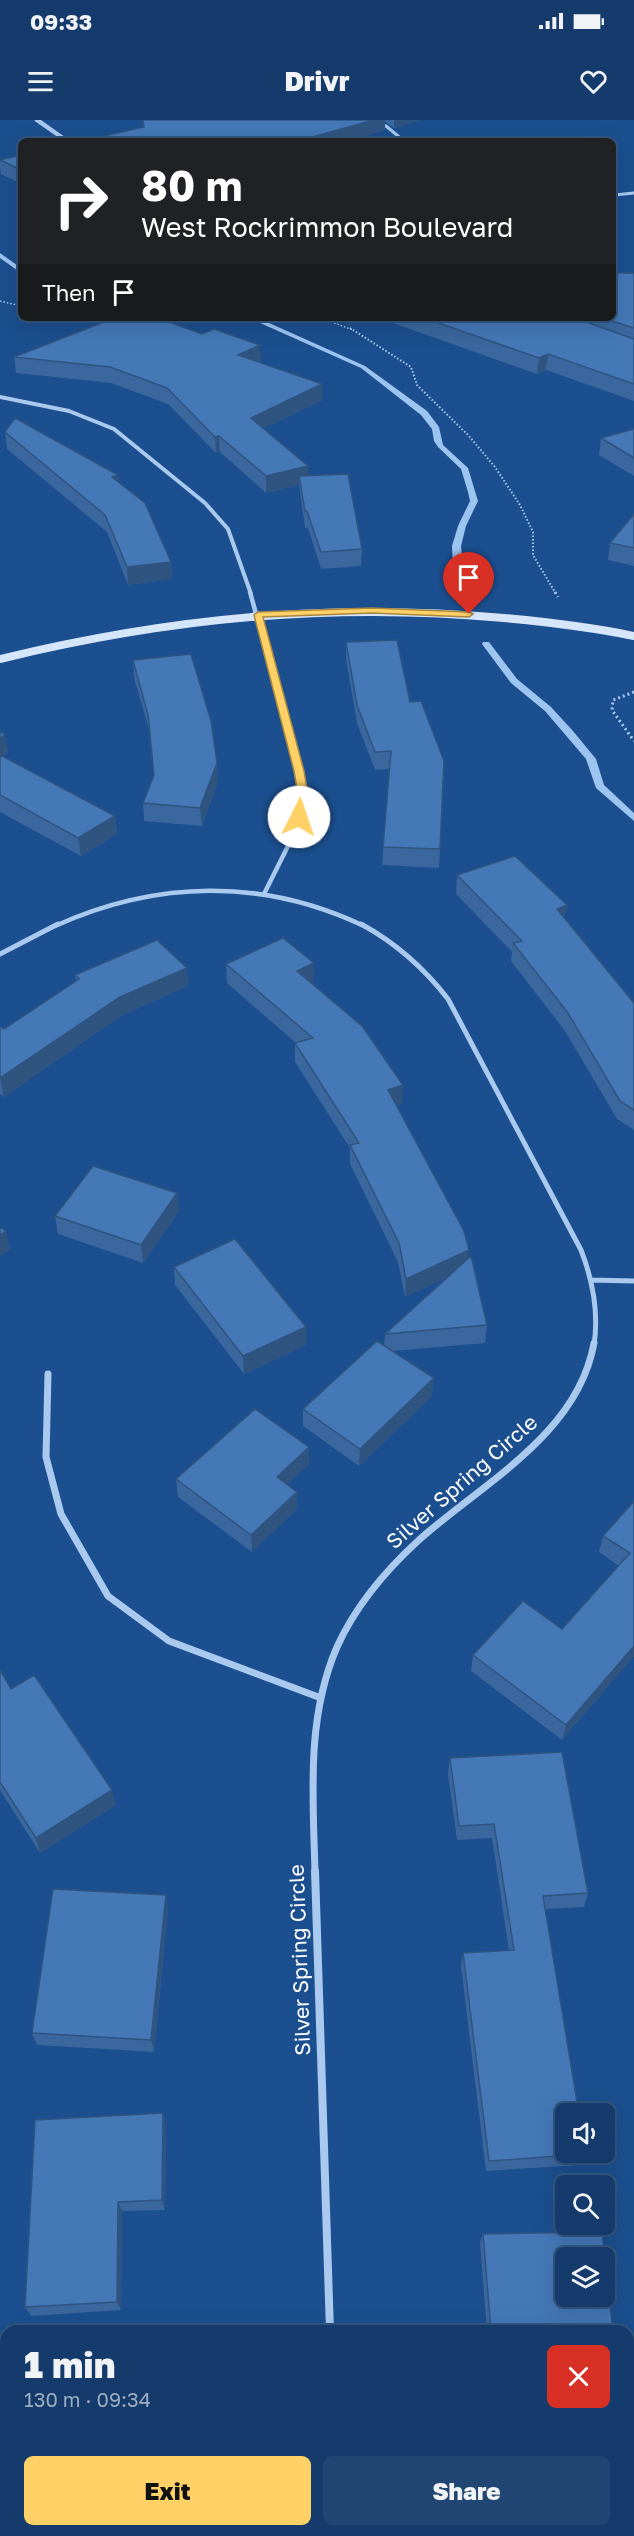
<!DOCTYPE html>
<meta charset="utf-8">
<style>
:root{--surface:#143b6b;--page:#214673;--text:#f1f3f6;--muted:#9dadc1;--line:#33557e;--accent:#ffd166}
body{margin:0;font-family:"Golos Text",sans-serif;background:var(--page);color:var(--text);height:100vh;display:flex;flex-direction:column;font-size:22px;white-space:nowrap}
*{box-sizing:border-box;margin:0}
p{font-size:20px;color:var(--muted)}
.icon{flex:none;width:33px;height:33px;fill:none;stroke:currentColor;stroke-width:2;stroke-linecap:round;stroke-linejoin:round}
.map{position:relative;flex:1;overflow:hidden}
.side{position:absolute;left:0px;top:2205px;width:634px;height:212px;display:flex;flex-direction:column;background:var(--surface);border-radius:18px 18px 0 0;box-shadow:0 6px 24px #0002,0 0 0 2px var(--line)}
.side>*{flex:none}
.banner{position:absolute;left:18px;top:18px;width:598px;height:183px;border-radius:9px;box-shadow:0 6px 24px #0002,0 0 0 2px var(--line);background:#202124;color:#fff;overflow:hidden}
.controls{position:absolute;left:555px;top:1983px;display:grid;gap:12px}
.controls a{display:grid;place-items:center;width:60px;height:60px;border-radius:9px;background:var(--surface);box-shadow:0 6px 24px #0002,0 0 0 2px var(--line);font-size:30px}
.pin{position:absolute;display:grid;place-items:center;width:51px;height:51px;color:#fff;margin:-62px -26px;border-radius:50% 50% 50% 0;rotate:-45deg;box-shadow:0 0 6px #0007}
.pin .icon{rotate:45deg}
.me{position:absolute;width:66px;margin:-33px;rotate:4deg;stroke-linejoin:round;filter:drop-shadow(0 0 4px #0008)}
.turn{display:flex;align-items:center;gap:21px;height:126px;padding:0 24px;font-size:27px}
.turn .icon{width:78px;height:78px;stroke-width:2.5}
.turn b{display:block;font-size:42px;line-height:51px}
.then{display:flex;align-items:center;height:57px;padding:0 24px;background:#0003;gap:12px;font-size:22px}
.round{display:grid;place-items:center;flex:none;width:63px;height:63px;border-radius:9px;background:var(--page)}
.overview{display:flex;align-items:center;justify-content:space-between;height:102px;padding:0 24px}
h1{font-size:36px;font-weight:800;line-height:45px}
.primary-button{display:flex;gap:12px;margin-top:auto;padding:12px 24px}
.primary-button a{flex:1;height:69px;border-radius:9px;background:var(--accent);color:#111;font-size:24px;font-weight:800;line-height:69px;text-align:center}
.primary-button a+a{background:var(--page);color:var(--text)}
.status{display:flex;justify-content:space-between;align-items:center;height:42px;padding:0 30px;background:var(--surface);direction:ltr}
.status svg{height:16px;fill:currentColor}
header{display:flex;justify-content:space-between;align-items:center;height:78px;padding:0 24px;background:var(--surface);font-size:27px;font-weight:800}
.map>svg:first-child{display:block}
.lines{fill:none;stroke-linecap:round;stroke-linejoin:round}
.stream{fill:#9cc4f0;fill-rule:evenodd}
.path-far2{stroke:#a9c9ee;stroke-width:1.5;stroke-dasharray:1.5 2;stroke-linecap:butt}
.path-far1{stroke:#a9c9ee;stroke-width:2;stroke-dasharray:1.5 2;stroke-linecap:butt}
.path{stroke:#a9c9ee;stroke-width:3;stroke-dasharray:2 3;stroke-linecap:butt}
.minor-far5{stroke:#a9c9ee;stroke-width:3}
.minor-far4{stroke:#a9c9ee;stroke-width:4}
.minor-far3{stroke:#a9c9ee;stroke-width:4.5}
.minor-far2{stroke:#a9c9ee;stroke-width:5}
.minor-far1{stroke:#a9c9ee;stroke-width:7}
.minor{stroke:#a9c9ee;stroke-width:8}
.tertiary{stroke:#a9c9ee;stroke-width:4.5}
.secondary{stroke:#d6e6fa;stroke-width:8}
.wall{fill:#3a679d}
.shaded-wall{fill:#305480}
.building{fill:#4478b7;stroke:#305480;stroke-width:1.5;fill-rule:evenodd}
.route{fill:#ffd166;stroke:#a68842;stroke-width:1.5}
.labels{text-anchor:middle;stroke-width:4.5;stroke-linejoin:round;paint-order:stroke}
.street-label{font-size:21px;fill:#fff;stroke:#1b4f8f}
</style>
<div class="status"><b>09:33</b><svg viewBox="0 0 49 12"><path d="M0 12V9h3v3zM5 12V6h3v6zM10 12V3h3v9zM15 12V0h3v12zM26 1h20v11H26zM47 4h2v5h-2z"/></svg></div>
<header><svg class="icon" aria-label="menu" viewBox="0 0 24 24"><path d="M4 6h16M4 12h16M4 18h16"/></svg>Drivr<svg class="icon" aria-label="heart" viewBox="0 0 24 24"><path d="M12 20l-8-8c-3-5 5-10 8-4 3-6 11-1 8 4z"/></svg></header>
<div class="map">
<svg width="634" height="2416" viewBox="0 0 634 2416">
<rect width="100%" height="100%" fill="#1b4f8f"/>
<g class="lines">
<path class="stream" d="M0,133L21,148V153L0,138Z
M249,198H258L365,246L427,291L439,307L443,325L468,348L478,381L466,406L461,426L466,475L459,473L453,446L452,426L458,406L470,381L468,372L461,349L438,327L434,321L432,309L421,295L361,248Z
M483,522H489L517,559L551,587L573,611L596,639L604,665L634,693V701L596,668L586,639L545,591L511,563L482,524Z"/>
<path class="path-far2" d="M0,181L21,186
M321,198L353,210"/>
<path class="path-far1" d="M350,208L411,247L417,265L468,315L495,347L520,385L533,412V435L556,474"/>
<path class="path" d="M555,472L558,477
M634,572L613,580L612,590L634,621"/>
<path class="minor-far5" d="M365,0L386,6L404,21
M614,75L634,73"/>
<path class="minor-far4" d="M0,277L69,291L114,309L205,383L228,409L251,474"/>
<path class="minor-far3" d="M250,472L299,651L304,681L295,712L265,772
M55,806C157,760 263,758 364,806"/>
<path class="minor-far2" d="M361,804C396,823 424,848 448,879L581,1130C593,1161 599,1192 594,1225
M0,834L58,804
M591,1160L634,1161"/>
<path class="minor-far1" d="M48,1254L46,1337L61,1394L108,1476L169,1521L321,1578
M315,1752C313,1677 306,1598 337,1527C355,1487 387,1449 420,1419C483,1363 578,1314 594,1223"/>
<path class="minor" d="M315,1751L330,2211
M313,2416L315,2410"/>
<path class="tertiary" d="M37,0L67,21"/>
<path class="secondary" d="M0,539C168,498 331,482 504,498C547,502 591,507 634,516"/>
</g>
<path class="wall" d="M142,0H421L394,8L385,2V10L347,21H82L143,7Z
M21,35V64L1,54L0,46V40Z
M634,153V281L546,250L537,254L379,198H614Z
M14,237L261,240L258,242L322,264V280L264,308L308,356L362,429L361,446L321,449L308,408H305L300,372L299,365L266,373L220,332L216,333L168,284L111,263L16,253Z
M634,309V356L599,335L601,318Z
M5,312L171,442L172,459L128,465L107,412L7,329Z
M634,394V446L608,440L610,423Z
M346,522L440,729L439,748L382,745L389,649L375,650L357,603L346,539Z
M133,540L218,661L202,706L144,701L143,683L154,655L150,613L134,558Z
M0,612L8,632L3,636L115,696L117,714L81,736L0,692Z
M457,755L565,798L634,883V1010L617,999L565,911L511,841L512,832L456,774Z
M314,843V862L311,863L402,984L397,985L468,1138L487,1205L485,1223L393,1231L432,1276L359,1346L303,1306V1289L384,1226L385,1214L447,1157L405,1177L398,1142L350,1044V1028L295,942V923H296L227,863L226,844Z
M187,848L188,866L122,895L4,977L0,974V907L4,909L76,862L75,855Z
M179,1091L143,1143L58,1114L55,1096Z
M174,1147L306,1225L244,1254L175,1165Z
M309,1327V1344L287,1365L297,1389L252,1432L178,1377L176,1359Z
M634,1381V1536L562,1620L471,1551L473,1535L562,1509L619,1446L599,1432L603,1416Z
M0,1550L11,1569L116,1685L40,1733L0,1670Z
M450,1638L588,1773L584,1787L545,1789L586,2034L581,2045L486,2051L461,1846L463,1833L509,1830L492,1718L457,1720L448,1654Z
M168,1789L154,1932L37,1925L32,1913Z
M166,2004L165,2090L122,2091L121,2190L31,2196L25,2187Z
M483,2114L613,2211H487L480,2123Z"/>
<path class="shaded-wall" d="M374,0H385V10L347,21H298Z
M394,0H421L394,8Z
M614,102H617L615,116H614Z
M260,225L261,240L239,250L238,235Z
M548,234L546,250L537,254L539,238Z
M322,264V280L252,314L251,298Z
M219,316L220,332L216,333L215,317Z
M308,346L309,363L299,356V365L266,373V356Z
M118,355L120,371L112,357Z
M171,442L172,459L128,465L127,447Z
M5,614L8,632L0,639V619Z
M217,643L218,661L202,706L200,688Z
M115,696L117,714L81,736L78,718Z
M567,785L564,804L557,789Z
M314,843V862L297,870V851Z
M187,848L188,866L122,895L4,977L0,958L120,877Z
M403,965L402,984L387,988L388,970Z
M177,1073L179,1091L143,1143L141,1125Z
M6,1111L10,1129L0,1136V1115Z
M469,1130L467,1148L405,1177L406,1159Z
M306,1207V1225L244,1254L243,1236Z
M434,1258L432,1276L359,1346L360,1329Z
M309,1327V1344L277,1375V1357Z
M297,1372V1389L252,1432L251,1415Z
M634,1526V1536L562,1620L566,1605Z
M112,1670L116,1685L40,1733L36,1718Z
M166,1775L168,1789L154,1932L151,1920Z
M163,1993L166,2004L165,2090L162,2080Z
M118,2082L122,2091L121,2190L117,2182Z
M101,2410H107L104,2416H98Z"/>
<path class="building" d="M143,0H374L298,21H82L144,7Z
M614,29H617V57L614,60Z
M21,35V50L0,40Z
M614,62L617,65V102H614Z
M614,153H634V208L603,198H614Z
M114,198H158L202,214L214,209L260,225L238,235L322,264L251,298L308,346L266,356L219,316L215,317L167,268L110,247L14,237Z
M424,198H575L634,219V264L548,234L539,238Z
M15,298L118,355L112,357L145,383L171,442L127,447L105,395L5,312Z
M634,309V338L601,318Z
M348,354L362,429L321,432L307,391H305L299,356Z
M634,394V428L610,423Z
M397,520L410,582L421,581L444,641L440,729L383,727L391,631L375,632L357,585L346,522Z
M191,534L211,601L217,643L200,688L143,683L154,655L148,595L133,540Z
M0,612L5,614L0,619Z
M0,635L115,696L78,718L0,675Z
M515,736L567,785L557,789L634,883V990L620,981L568,893L513,823L522,821L457,755Z
M283,818L314,843L297,851L362,906L403,965L388,970L464,1111L469,1130L406,1159L399,1123L350,1025L359,1023L295,923L313,918L226,844Z
M157,820L187,848L120,877L0,958V907L4,909L79,859L75,855Z
M93,1046L177,1073L141,1125L55,1096Z
M0,1107L6,1111L0,1115Z
M235,1119L306,1207L243,1236L174,1147Z
M471,1136L487,1205L385,1214Z
M377,1221L434,1258L360,1329L303,1289Z
M255,1289L309,1327L277,1357L297,1372L251,1415L176,1359Z
M634,1381V1526L566,1605L473,1535L523,1481L562,1509L630,1433L603,1416Z
M0,1550L11,1569L34,1555L112,1670L36,1718L0,1662Z
M562,1632L588,1773L543,1776L579,1994H566V2032H586V2034L489,2041L463,1833L514,1830L494,1704L459,1706L450,1638Z
M53,1769L166,1775L151,1920L32,1913Z
M163,1993L162,2080L118,2082L117,2182L25,2187L35,2000Z
M602,2112L613,2211H491L483,2114ZM566,2138H604V2176H566Z
M6,2367V2410H101L98,2416H0V2379Z
M558,2412L575,2416H557Z"/>
<path class="route" d="M372,488L469,492L473,494L469,497L372,493L263,497L304,651L309,681L303,699H296L294,697L299,681L294,651L254,495L258,492Z"/>
<g class="labels">
<g class="street-label">
<text transform="translate(462 1362) rotate(-41)" y="7">Silver Spring Circle</text>
<text transform="translate(300 1840) rotate(-92)" y="7">Silver Spring Circle</text>
</g>
</g>
</svg>
<div class="controls">
<a><svg class="icon" aria-label="sound" viewBox="0 0 24 24"><path d="M4 9h4l5-4v14l-5-4H4zM17 9q2 3 0 6"/></svg></a>
<a><svg class="icon" aria-label="search" viewBox="0 0 24 24"><circle cx="10" cy="10" r="6"/><path d="M15 15l6 6"/></svg></a>
<a><svg class="icon" aria-label="layers" viewBox="0 0 24 24"><path d="M12 4l9 5-9 5-9-5zM3 14l9 5 9-5"/></svg></a>
</div>
<div class="pin" style="left:469px;top:494px;background:#d93025"><svg class="icon" aria-label="arrive" viewBox="0 0 24 24"><path d="M6 21V4h12l-3 4 3 4H6"/></svg></div>
<svg class="me" style="left:299px;top:697px" viewBox="-20 -20 40 40"><circle r="19" fill="#fff"/><path d="M0-13L10 11 0 6-10 11z" fill="#ffd166"/></svg>
<div class="banner">
<div class="turn"><svg class="icon" aria-label="right" viewBox="0 0 24 24"><path d="M7 20v-9h11M14 6l5 5-5 5"/></svg><div><b>80 m</b>West Rockrimmon Boulevard</div></div>
<div class="then">Then<svg class="icon" aria-label="arrive" viewBox="0 0 24 24"><path d="M6 21V4h12l-3 4 3 4H6"/></svg></div>
</div>
<section class="side">
<div class="overview"><div><h1>1 min</h1><p>130 m · 09:34</p></div><a class="round" style="background:#d93025;color:#fff"><svg class="icon" aria-label="close" viewBox="0 0 24 24"><path d="M6 6l12 12M18 6L6 18"/></svg></a></div>
<div class="primary-button"><a>Exit</a><a>Share</a></div>
</section>
</div>
